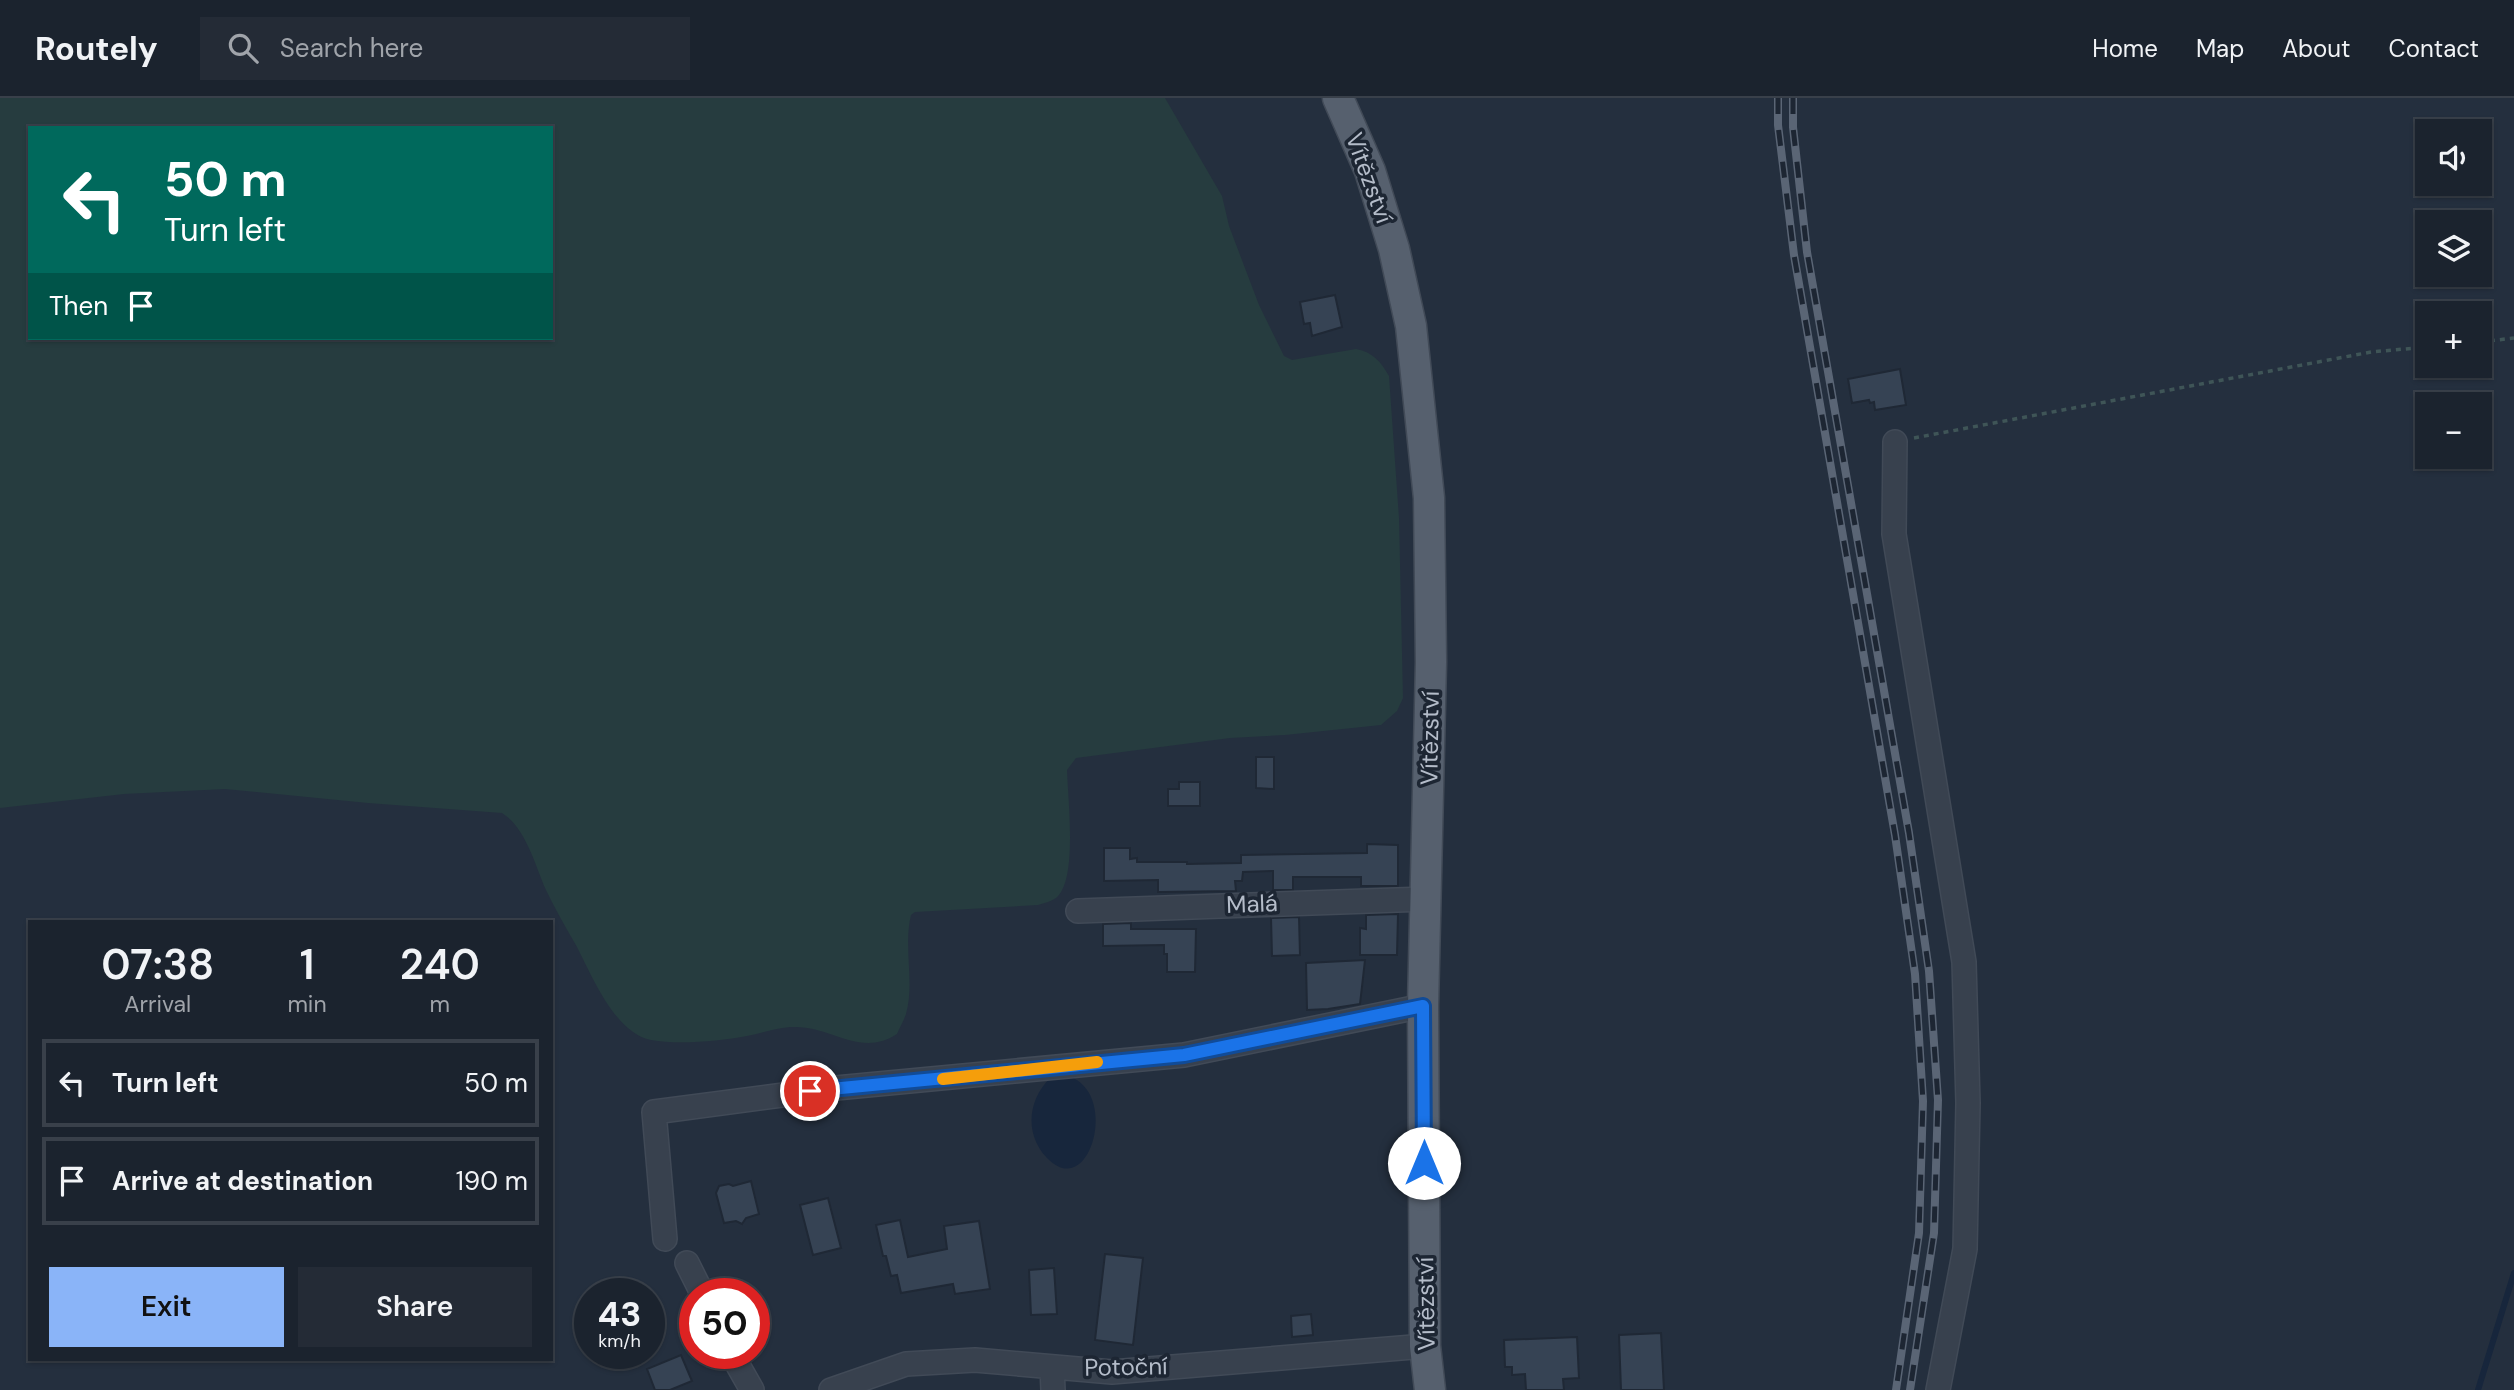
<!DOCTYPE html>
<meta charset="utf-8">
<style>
:root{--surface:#1b232e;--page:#242b36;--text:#f1f3f6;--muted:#a0a4aa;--line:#39404a;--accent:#8ab4f8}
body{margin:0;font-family:"DM Sans",sans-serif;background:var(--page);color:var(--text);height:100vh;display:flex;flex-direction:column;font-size:26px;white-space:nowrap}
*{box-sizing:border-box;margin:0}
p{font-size:23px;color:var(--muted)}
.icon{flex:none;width:38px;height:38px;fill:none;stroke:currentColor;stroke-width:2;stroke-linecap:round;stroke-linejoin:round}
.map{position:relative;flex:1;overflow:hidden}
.sheet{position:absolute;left:28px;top:822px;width:525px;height:441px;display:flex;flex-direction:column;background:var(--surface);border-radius:0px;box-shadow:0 2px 5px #0004,0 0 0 2px var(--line)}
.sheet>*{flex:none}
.guide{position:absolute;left:28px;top:28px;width:525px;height:214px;border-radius:0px;box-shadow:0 2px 5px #0004,0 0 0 2px var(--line);background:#00695c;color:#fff;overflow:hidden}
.buttons{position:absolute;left:2415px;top:21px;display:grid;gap:14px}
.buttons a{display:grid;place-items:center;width:77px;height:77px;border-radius:0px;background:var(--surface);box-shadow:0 2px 5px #0004,0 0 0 2px var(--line);font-size:35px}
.speed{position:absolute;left:574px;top:1180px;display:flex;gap:14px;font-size:35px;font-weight:700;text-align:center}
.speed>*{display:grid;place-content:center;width:91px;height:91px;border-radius:50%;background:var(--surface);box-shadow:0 2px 5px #0004,0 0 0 2px var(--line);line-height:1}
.speed small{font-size:18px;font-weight:400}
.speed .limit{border:10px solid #d22;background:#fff;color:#111}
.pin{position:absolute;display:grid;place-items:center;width:60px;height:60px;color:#fff;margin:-30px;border:4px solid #fff;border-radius:50%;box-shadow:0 2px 7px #0007}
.me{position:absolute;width:77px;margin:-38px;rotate:0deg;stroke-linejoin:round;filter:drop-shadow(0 0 5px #0008)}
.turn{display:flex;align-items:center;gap:24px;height:147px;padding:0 21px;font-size:32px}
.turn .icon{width:91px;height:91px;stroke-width:2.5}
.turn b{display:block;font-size:49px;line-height:60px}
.then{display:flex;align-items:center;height:66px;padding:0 21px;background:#0003;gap:14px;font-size:26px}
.eta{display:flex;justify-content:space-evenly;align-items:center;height:119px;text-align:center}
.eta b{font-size:42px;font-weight:600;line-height:49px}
.cta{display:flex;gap:14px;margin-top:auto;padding:14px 21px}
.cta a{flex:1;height:80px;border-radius:0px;background:var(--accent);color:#111;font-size:28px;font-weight:600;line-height:80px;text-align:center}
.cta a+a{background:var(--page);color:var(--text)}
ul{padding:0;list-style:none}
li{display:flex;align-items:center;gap:21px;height:88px;margin:0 14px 10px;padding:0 7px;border:4px solid var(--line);border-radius:0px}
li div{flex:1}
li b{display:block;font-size:26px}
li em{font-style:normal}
header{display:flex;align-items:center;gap:42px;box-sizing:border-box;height:98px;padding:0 35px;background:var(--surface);border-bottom:2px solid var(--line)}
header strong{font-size:33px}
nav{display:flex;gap:38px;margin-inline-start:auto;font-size:24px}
.search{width:490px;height:63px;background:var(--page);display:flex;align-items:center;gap:18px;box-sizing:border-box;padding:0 24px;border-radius:0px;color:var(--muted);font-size:26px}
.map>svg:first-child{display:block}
.green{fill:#263c3f;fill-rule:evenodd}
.water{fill:#17263c}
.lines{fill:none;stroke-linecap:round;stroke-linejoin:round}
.stream{stroke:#17263c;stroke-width:6}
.building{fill:#364354;stroke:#1f2835;stroke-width:2}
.minor-casing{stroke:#414a57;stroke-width:26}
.major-casing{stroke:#414a57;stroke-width:33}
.path{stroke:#3f5557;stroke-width:3.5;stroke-dasharray:5 5;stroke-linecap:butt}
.minor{stroke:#38414e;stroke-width:23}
.major{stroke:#56606e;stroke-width:30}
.rail-casing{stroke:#5a6575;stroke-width:8}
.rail{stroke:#1d2633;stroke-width:5;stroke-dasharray:16;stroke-linecap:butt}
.route-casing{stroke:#114b97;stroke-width:18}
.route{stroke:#1a73e8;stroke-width:12}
.slow{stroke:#f59e0b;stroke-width:12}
.labels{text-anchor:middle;stroke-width:7;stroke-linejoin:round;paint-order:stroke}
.street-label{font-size:24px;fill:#b4bcc9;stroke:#1d2633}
</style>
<header>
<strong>Routely</strong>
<div class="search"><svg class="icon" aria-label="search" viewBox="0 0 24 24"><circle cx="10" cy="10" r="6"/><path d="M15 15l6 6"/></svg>Search here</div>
<nav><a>Home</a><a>Map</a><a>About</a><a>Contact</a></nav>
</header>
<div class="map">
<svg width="2514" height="1292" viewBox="0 0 2514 1292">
<rect width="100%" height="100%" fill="#242f3e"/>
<path class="green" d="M0,0H1165L1222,98L1229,128L1259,207L1284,258L1292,262L1356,251C1373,254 1381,264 1389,278L1399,420L1403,600L1397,613L1381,627L1285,637L1230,640L1076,660L1067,672C1068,701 1076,770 1061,794C1056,803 1047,804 1038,807L915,814L911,817C903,849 915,884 906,916C904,922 900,929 897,936C860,960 832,928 794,929C779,929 762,935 747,938C720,943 678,947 651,942C615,935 592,878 577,849C566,830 555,811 546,792C535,767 526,730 502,715L368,705L225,691L124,696L0,710ZM30,30H551V240H30Z"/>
<path class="water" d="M1055,976C1125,977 1093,1108 1047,1060C1023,1035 1028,997 1055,976Z"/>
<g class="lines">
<path class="stream" d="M2478,1292L2514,1175"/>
</g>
<path class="building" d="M1335,197L1342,229L1312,238L1310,225L1304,226L1300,204Z
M1900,271L1906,307L1875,312L1874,304L1870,305L1869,302L1852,305L1848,281Z
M1256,659H1274V691L1256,690Z
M1179,684H1200V708H1168V691H1179Z
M1367,746L1398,747V788H1361V779H1293V792H1273V773L1243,774L1242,783H1235L1236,793L1158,794V782L1104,783V750H1130V761L1137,760V764H1187V766L1241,765V757L1367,755Z
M1398,816L1397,857H1360V830L1366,831V817Z
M1299,819L1300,857L1272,858L1271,820Z
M1131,825V831H1196L1195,874H1167V856H1164V847L1103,848V826Z
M1365,862L1360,906L1328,911L1307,912L1306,865Z
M751,1083L759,1116L746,1120L742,1126L736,1123L724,1125L716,1095L719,1088L729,1086L733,1088Z
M828,1100L841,1150L813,1157L800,1107Z
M900,1122L908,1159L947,1151L944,1128L979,1123L990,1191L955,1196L953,1186L901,1195L897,1177L891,1178L886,1158H883L876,1127Z
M1105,1156L1143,1160L1133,1247L1095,1242Z
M1054,1170L1057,1216L1031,1217L1029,1172Z
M1311,1216L1313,1237L1292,1239L1291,1218Z
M1661,1235L1664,1292H1621L1619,1237Z
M1577,1239L1579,1280L1563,1281L1564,1292H1526L1525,1276L1512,1277V1269H1505L1504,1242Z
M681,1257L692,1283L670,1292H655L647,1271Z"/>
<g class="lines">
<g class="minor-casing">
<path id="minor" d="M1895,344L1894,436L1964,864L1968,1005L1965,1151L1938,1292
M1078,813L1426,801
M665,1141L654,1014L836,990L1184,957L1423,908
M687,1165L702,1195
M731,1255L752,1292
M1052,1269L1053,1292
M831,1292L906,1266L975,1262L1112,1274L1425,1248"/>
</g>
<g class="major-casing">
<path id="major" d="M1338,0L1370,73L1394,151L1411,228L1429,400L1431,564L1423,908L1425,1248L1430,1292"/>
</g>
<path class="path" d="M2480,244L2514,240
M1914,340L2371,254L2427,249"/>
<use href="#minor" class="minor"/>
<use href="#major" class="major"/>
<g class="rail-casing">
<path id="rail" d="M1778,0V27L1794,157L1895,737L1915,876L1923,1003L1919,1135L1896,1292
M1793,0V29L1807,154L1909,735L1929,873L1938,1002L1934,1135L1910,1292"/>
</g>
<use href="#rail" class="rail"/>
</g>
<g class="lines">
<g class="route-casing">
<path id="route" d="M810,993L1184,957L1423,908L1424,1065"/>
</g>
<use href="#route" class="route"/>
<path class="slow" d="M943,981L1097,964"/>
</g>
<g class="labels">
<g class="street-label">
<text transform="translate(1369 80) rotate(70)" y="8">Vítězství</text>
<text transform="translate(1430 640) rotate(-89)" y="8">Vítězství</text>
<text transform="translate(1252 806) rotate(-2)" y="8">Malá</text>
<text transform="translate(1426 1206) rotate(-91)" y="8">Vítězství</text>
<text transform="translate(1126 1269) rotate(-1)" y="8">Potoční</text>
</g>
</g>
</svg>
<div class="buttons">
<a><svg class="icon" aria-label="sound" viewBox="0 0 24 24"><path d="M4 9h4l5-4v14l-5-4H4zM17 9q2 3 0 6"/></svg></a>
<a><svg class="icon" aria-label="layers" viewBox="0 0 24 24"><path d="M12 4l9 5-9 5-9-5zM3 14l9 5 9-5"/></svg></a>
<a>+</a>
<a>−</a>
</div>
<div class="speed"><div>43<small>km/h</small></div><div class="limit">50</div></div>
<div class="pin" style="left:810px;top:993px;background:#d93025"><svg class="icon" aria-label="arrive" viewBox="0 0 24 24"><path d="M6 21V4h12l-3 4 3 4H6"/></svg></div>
<svg class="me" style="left:1424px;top:1065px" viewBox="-20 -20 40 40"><circle r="19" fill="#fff"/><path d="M0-13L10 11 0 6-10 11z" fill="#1a73e8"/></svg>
<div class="guide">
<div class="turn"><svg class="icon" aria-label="left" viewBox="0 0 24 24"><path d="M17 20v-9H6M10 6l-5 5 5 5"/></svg><div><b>50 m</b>Turn left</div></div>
<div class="then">Then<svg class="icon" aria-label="arrive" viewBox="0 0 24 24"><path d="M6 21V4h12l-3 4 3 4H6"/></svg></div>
</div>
<section class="sheet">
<div class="eta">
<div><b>07:38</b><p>Arrival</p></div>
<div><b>1</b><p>min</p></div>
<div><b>240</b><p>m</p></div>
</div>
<ul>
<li><svg class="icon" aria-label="left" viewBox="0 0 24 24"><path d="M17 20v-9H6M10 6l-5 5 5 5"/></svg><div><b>Turn left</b></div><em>50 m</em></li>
<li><svg class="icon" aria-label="arrive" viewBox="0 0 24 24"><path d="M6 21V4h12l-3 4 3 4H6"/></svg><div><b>Arrive at destination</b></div><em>190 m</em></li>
</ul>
<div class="cta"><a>Exit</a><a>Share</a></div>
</section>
</div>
